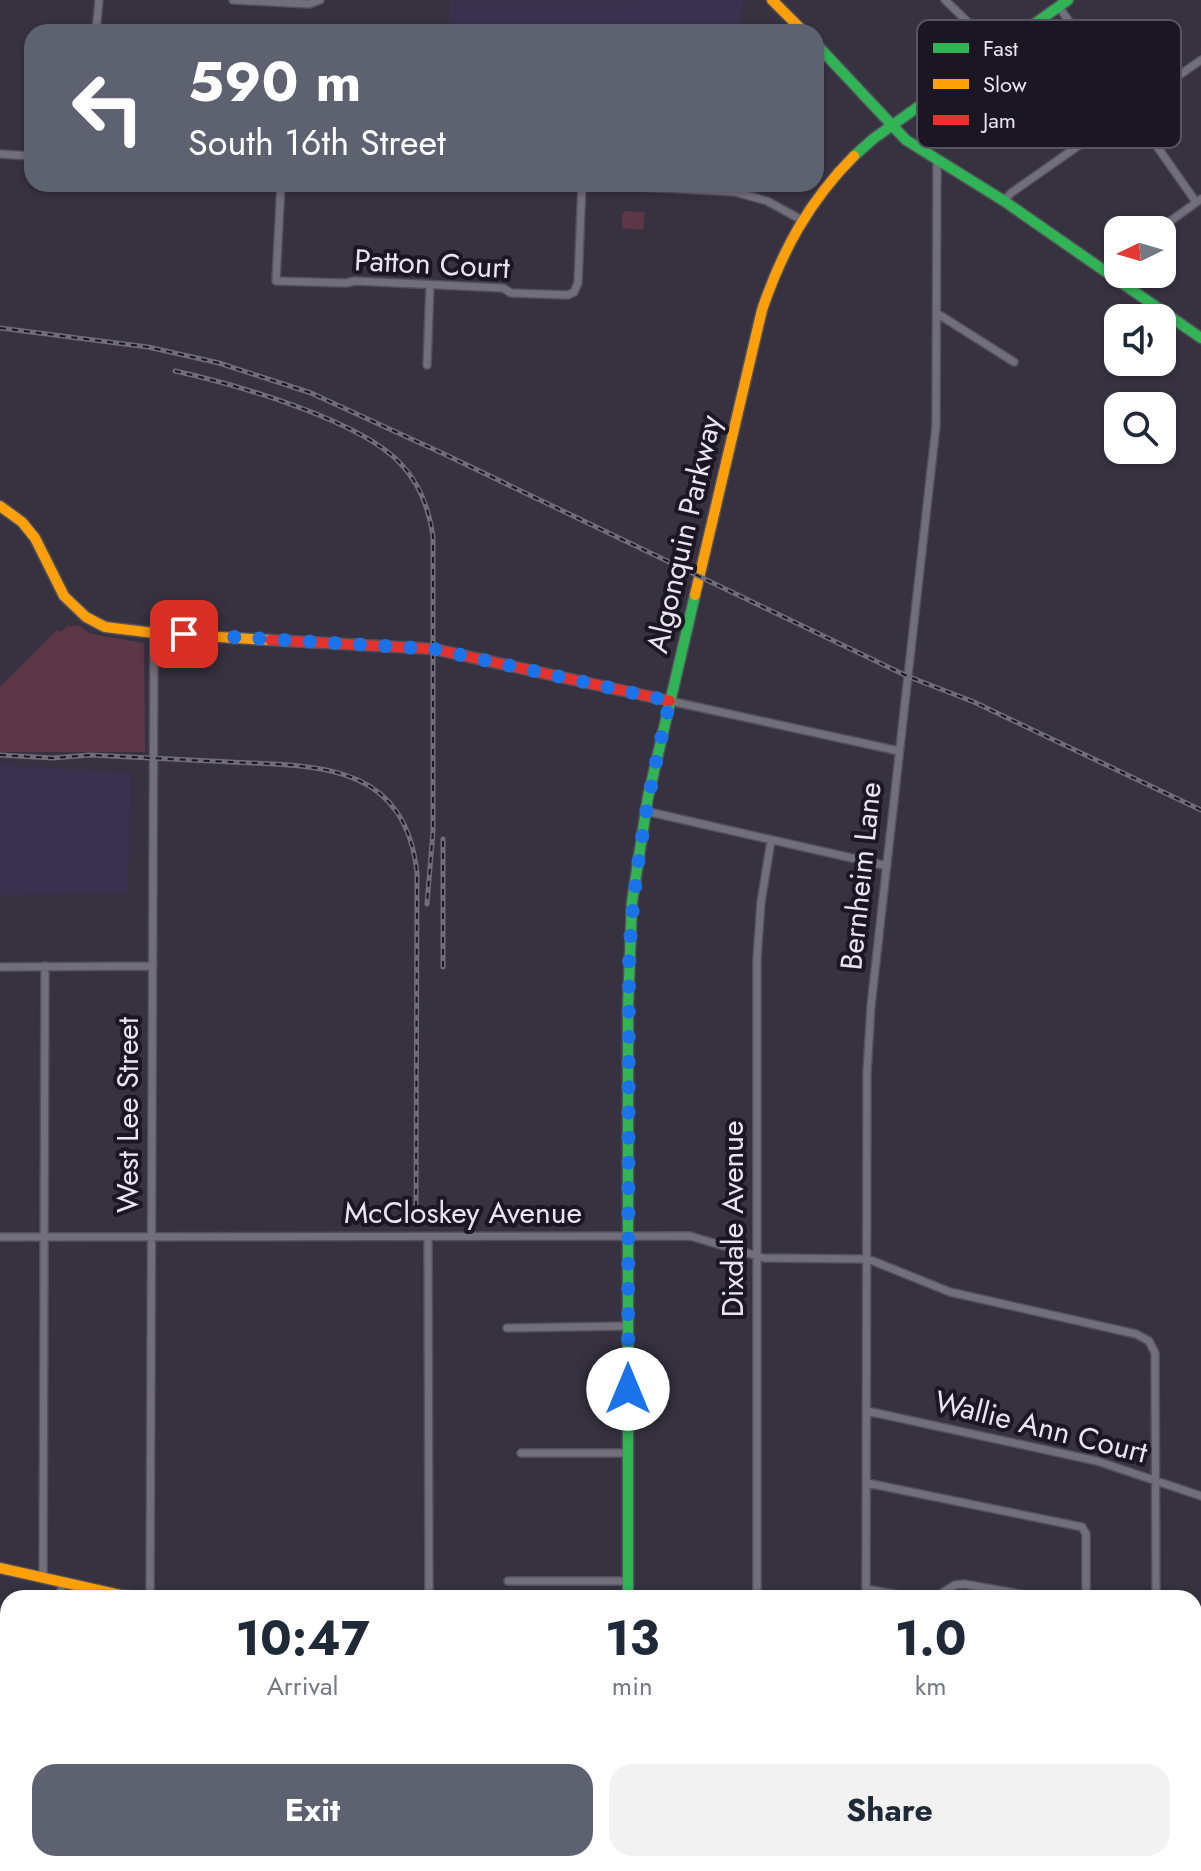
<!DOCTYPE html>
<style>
:root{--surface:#fff;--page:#f2f2f3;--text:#1f2937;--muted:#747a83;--accent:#5e6170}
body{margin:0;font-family:Jost,sans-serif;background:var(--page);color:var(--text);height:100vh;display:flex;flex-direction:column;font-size:30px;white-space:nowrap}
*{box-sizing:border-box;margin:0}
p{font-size:26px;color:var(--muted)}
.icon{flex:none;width:44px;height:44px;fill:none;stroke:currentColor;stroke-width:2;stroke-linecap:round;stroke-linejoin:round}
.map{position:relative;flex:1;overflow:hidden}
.side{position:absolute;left:0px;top:1590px;width:1202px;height:282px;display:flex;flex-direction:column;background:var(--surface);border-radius:24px 24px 0 0;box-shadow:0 2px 6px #0004}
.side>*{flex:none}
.top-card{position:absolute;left:24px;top:24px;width:800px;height:168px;border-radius:24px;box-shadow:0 2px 6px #0004;background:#5e6170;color:#fff;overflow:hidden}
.needle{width:52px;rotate:265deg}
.buttons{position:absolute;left:1104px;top:216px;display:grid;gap:16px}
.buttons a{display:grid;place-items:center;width:72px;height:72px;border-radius:16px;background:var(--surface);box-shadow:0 2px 6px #0004;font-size:40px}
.pin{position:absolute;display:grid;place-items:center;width:68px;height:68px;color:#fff;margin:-34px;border-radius:16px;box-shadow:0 4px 12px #0006}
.me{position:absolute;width:88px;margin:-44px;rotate:0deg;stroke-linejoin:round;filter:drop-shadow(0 0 6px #0008)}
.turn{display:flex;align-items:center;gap:28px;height:168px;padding:0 32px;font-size:36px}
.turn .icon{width:104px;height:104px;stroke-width:2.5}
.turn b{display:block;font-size:56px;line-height:68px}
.eta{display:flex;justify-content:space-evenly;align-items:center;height:136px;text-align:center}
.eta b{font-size:48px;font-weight:700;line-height:56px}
.primary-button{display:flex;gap:16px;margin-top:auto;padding:16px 32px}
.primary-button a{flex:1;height:92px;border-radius:24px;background:var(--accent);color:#fff;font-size:32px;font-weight:700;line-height:92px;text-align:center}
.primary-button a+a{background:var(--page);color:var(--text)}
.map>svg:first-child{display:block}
.built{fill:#3a314f}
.green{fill:#5c3746}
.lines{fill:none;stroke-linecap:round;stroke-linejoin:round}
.street-casing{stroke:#53505c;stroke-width:10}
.fast-casing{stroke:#53505c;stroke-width:13}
.slow-casing{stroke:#53505c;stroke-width:13}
.jam-casing{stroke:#53505c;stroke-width:13}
.street{stroke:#726f7c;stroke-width:7}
.fast{stroke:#30b455;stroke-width:10}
.slow{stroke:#ff9f0a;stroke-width:10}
.jam{stroke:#e5322d;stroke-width:10}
.rail-casing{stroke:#6f6d77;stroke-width:5}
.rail{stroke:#1a1723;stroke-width:2;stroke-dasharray:6;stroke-linecap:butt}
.route{stroke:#1a73e8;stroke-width:14;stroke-dasharray:0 25.2}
.labels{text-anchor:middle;stroke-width:8;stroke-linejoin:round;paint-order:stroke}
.street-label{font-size:30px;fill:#e8e4f5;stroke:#1a1723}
.key{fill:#1a1723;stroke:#585462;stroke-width:2}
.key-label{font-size:22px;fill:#e8e4f5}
</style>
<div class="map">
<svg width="1201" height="1871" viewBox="0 0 1201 1871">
<rect width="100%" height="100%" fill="#363240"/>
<path class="built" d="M743,0L737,32H449L450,1Z
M0,764L132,773L128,893L0,894Z"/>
<path class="green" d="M625,211L645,212L643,230L622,228V215Z
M70,624V627L78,625L92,634L144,643L145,752H0V687L57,630L60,632Z"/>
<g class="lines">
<g class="street-casing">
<path id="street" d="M233,0L309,4L320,0
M945,0L997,50
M1059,7L1196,202
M96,32L99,0
M0,154L32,156
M281,184L276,281L346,283L355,281L503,288L511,293L568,295L574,292L578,283L582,184
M586,184L735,192L767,201L800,219
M1004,201L1011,193L1201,60
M1158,230L1201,199
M938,314L1014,362
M427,365L430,285
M670,701L899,751
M645,811L887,866
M0,967L153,966
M0,1237L690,1236L764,1258L868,1259L950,1292L1136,1334L1149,1341L1155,1353L1156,1598
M428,1237L429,1598
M507,1328L628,1326
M867,1411L1097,1461L1201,1496
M521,1453H628
M867,1483L1082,1527L1086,1534V1593L1083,1598
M43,1578L45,966
M508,1581H628
M866,1589L916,1598
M59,1598L63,1582
M150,1598L154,633
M757,1598V959L761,902L771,841
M866,1598L867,1072L871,1006L936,426L937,161
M934,1598L955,1585L964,1584L1043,1598
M0,1857L8,1822
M912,1864V1871
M1033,1864V1871
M1141,1864L1142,1871
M120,1871L122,1864
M257,1871L258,1864
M397,1871L399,1864
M759,1871V1864"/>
</g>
<g class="fast-casing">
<path id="fast" d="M816,44L906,140L1004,201L1201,338
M854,156L873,139L1068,0
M628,1598V1006L632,902L648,797L695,595
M1194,1840L1201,1842
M833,1864V1871"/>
</g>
<g class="slow-casing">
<path id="slow" d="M772,0L804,32
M0,506L22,522L35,538L64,596L86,617L105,627L154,633L270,640
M695,595L762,310C782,251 809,201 854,156
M0,1568L120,1595L147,1598
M0,1829L8,1830
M156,1864L186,1871"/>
</g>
<g class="jam-casing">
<path id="jam" d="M270,640L434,649L670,701
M627,1864V1871"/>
</g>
<use href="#street" class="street"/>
<use href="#fast" class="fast"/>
<use href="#slow" class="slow"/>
<use href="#jam" class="jam"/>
<g class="rail-casing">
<path id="rail" d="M0,328L148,347L219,363L311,393L444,454L907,676L974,702L1201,810
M175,371C234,384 361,420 401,464C420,484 429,509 433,536V831L427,904
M0,755L53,758L90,755C137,757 184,760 231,762C317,766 405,762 417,873L416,1206
M443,967V839"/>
</g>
<use href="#rail" class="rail"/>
</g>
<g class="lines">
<path class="route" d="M184,634L434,649L670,701C649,786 634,870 629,958L628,1389"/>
</g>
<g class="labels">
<g class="street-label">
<text transform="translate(432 264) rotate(3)" y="10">Patton Court</text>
<text transform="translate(684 534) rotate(-77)" y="10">Algonquin Parkway</text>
<text transform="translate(861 876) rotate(-84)" y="10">Bernheim Lane</text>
<text transform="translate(128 1115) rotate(-90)" y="10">West Lee Street</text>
<text x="463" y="1223">McCloskey Avenue</text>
<text transform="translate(733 1219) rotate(-90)" y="10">Dixdale Avenue</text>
<text transform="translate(1041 1427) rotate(14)" y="10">Wallie Ann Court</text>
</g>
</g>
<rect x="917" y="20" width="264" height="128" rx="12" class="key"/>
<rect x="933" y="43" width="36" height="10" fill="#30b455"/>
<rect x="933" y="79" width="36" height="10" fill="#ff9f0a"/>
<rect x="933" y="115" width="36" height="10" fill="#e5322d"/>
<g class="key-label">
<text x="983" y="56">Fast</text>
<text x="983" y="92">Slow</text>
<text x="983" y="128">Jam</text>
</g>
</svg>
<div class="buttons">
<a><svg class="needle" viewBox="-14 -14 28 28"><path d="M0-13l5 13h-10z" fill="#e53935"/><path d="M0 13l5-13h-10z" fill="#747a83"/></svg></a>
<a><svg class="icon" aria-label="sound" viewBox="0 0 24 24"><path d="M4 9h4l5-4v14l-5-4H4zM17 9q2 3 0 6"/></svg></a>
<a><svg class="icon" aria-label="search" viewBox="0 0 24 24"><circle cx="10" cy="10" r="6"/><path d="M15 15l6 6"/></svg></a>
</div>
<div class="pin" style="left:184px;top:634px;background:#d93025"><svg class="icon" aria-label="arrive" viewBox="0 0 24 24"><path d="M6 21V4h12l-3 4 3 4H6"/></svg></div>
<svg class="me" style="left:628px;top:1389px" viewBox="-20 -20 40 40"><circle r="19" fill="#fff"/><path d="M0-13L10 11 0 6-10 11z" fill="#1a73e8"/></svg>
<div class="top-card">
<div class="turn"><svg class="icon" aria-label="left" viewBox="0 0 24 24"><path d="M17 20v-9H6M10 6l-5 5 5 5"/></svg><div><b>590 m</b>South 16th Street</div></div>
</div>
<section class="side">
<div class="eta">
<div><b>10:47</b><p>Arrival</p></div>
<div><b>13</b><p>min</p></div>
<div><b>1.0</b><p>km</p></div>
</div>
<div class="primary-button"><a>Exit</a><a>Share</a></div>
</section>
</div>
